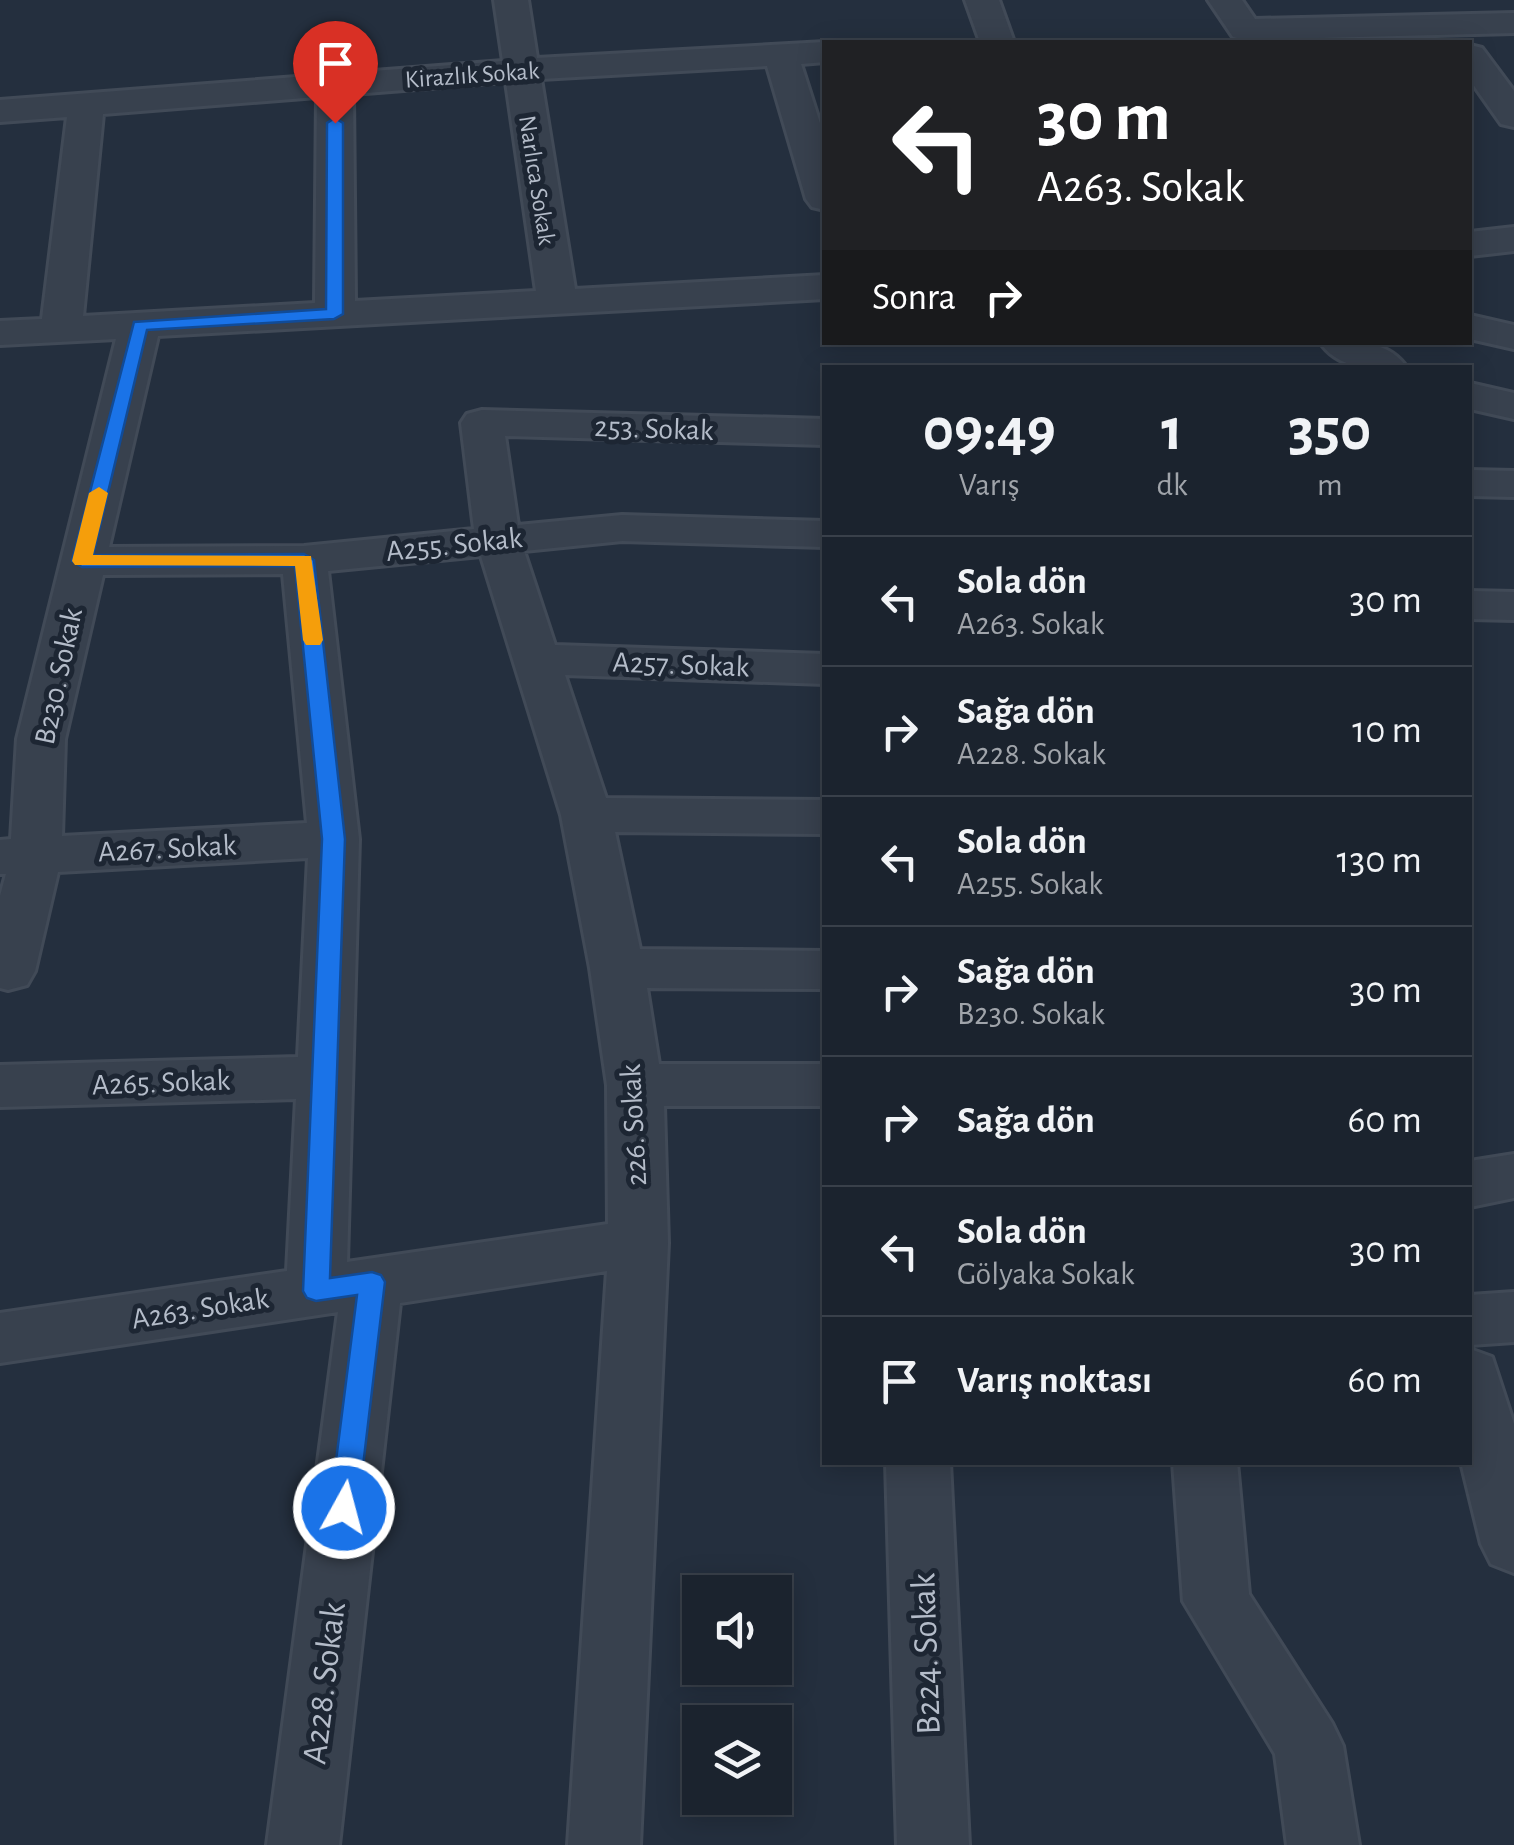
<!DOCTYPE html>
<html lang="tr">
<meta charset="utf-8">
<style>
:root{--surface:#1b232e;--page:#282f3a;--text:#f1f3f6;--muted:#a0a4aa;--line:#39404a}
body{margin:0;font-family:"Alegreya Sans",sans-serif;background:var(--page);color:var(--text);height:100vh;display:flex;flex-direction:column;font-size:38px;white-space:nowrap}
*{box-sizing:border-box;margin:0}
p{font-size:32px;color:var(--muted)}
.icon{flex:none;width:55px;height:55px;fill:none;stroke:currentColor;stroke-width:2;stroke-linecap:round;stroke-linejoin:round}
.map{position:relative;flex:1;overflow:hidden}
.sheet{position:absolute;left:822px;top:365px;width:650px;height:1100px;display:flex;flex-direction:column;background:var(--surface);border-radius:0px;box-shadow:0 5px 25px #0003,0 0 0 2px var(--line)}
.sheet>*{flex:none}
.guide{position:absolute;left:822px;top:40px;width:650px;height:305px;border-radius:0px;box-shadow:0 5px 25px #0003,0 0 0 2px var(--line);background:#202124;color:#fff;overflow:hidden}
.buttons{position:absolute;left:682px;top:1575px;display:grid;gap:20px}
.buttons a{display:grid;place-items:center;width:110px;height:110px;border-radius:0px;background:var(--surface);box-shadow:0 5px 25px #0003,0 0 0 2px var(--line);font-size:50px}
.pin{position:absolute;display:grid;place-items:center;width:85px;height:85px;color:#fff;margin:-102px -42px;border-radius:50% 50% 50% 0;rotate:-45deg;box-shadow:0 0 10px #0007}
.pin .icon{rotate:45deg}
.me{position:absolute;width:110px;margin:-55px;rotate:7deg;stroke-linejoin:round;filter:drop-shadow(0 0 8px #0008)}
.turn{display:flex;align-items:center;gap:35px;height:210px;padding:0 50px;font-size:45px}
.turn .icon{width:130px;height:130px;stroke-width:2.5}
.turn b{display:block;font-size:70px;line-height:85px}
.then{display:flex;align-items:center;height:95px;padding:0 50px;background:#0003;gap:20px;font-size:38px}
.eta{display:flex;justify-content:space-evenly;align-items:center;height:170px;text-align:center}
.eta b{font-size:60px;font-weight:700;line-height:70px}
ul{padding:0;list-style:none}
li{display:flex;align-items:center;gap:30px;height:130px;padding:0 50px;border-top:2px solid var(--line)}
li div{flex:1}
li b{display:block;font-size:38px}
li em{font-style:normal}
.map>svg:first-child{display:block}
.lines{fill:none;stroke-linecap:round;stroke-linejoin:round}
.street-casing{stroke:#414a57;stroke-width:6}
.street{fill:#38414e;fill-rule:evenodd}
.route{fill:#1a73e8;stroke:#114b97;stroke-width:2.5}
.slow{fill:#f59e0b}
.labels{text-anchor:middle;stroke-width:10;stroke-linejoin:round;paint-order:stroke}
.far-street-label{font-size:25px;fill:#b4bcc9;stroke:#1d2633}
.street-label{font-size:30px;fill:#b4bcc9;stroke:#1d2633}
.near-street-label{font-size:35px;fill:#b4bcc9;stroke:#1d2633}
</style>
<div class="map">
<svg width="1514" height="1845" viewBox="0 0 1514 1845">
<rect width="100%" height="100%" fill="#242f3e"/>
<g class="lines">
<g class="street-casing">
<path id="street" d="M494,0H528L537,58L825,42H829H825V62L801,64L825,139V210L812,207L806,199L767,66L541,79L575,289L825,275V299L158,336L109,547L304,546L474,529L461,423L467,414L482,410L825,419V445L505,436L518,525L622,515L825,521V547L622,541L524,551L555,645L825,654V684L565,675L606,798L825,800V834L615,832L640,949L825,951V989L647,988L659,1064H825V1106H664L668,1243L640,1845H568L607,1271L400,1303L339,1845H267L338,1312L0,1363V1313L287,1271L296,1099L0,1107V1065L298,1057L308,858L58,872L35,971L27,985L8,990L0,988V896L6,874H0V840L11,839L17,739L116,339L0,345V321L42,319L67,117L0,122V100L503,61ZM506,82L536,291L355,301L353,94ZM317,97L315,303L83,316L103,114ZM481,556L561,815L590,968L607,1085L608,1224L347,1262L359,839L328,571ZM283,574L307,823L62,836L65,739L103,575Z
M965,0H999L1014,42H980Z
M1208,0H1242L1255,19L1514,13V33L1245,40L1233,37Z
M1470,45L1482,48L1514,91V127L1501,124L1470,80Z
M1514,227V251L1470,256V232Z
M1470,315L1514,325V349L1470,339Z
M1320,342C1351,342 1387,338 1407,368C1376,368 1340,372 1320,342Z
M1470,383L1514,393V419L1470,409Z
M1470,470L1514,471V497L1470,496Z
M1470,591L1514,592V620L1470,619Z
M1514,1154V1198L1470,1207V1161Z
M1514,1292V1342L1470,1345V1295Z
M1470,1349L1492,1357L1514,1424V1573L1491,1564L1481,1544L1461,1462H1470Z
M886,1462H950L969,1845H897Z
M1173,1462H1237L1249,1594L1332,1723L1343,1746L1359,1845H1287L1275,1754L1183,1601Z"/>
</g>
<use href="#street" class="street"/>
</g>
<path class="route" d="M335,118L343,123V314L334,319L147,330L93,555L304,554L314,560L345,839L330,1278L372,1272L381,1275L385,1282L358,1508L354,1516L344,1520L334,1516L330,1508L357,1295L316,1301L307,1298L303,1291L322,839L295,566L82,567L72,561L134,322L326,309L327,123Z"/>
<path class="slow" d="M99,487L108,493L93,555L311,556L323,640L320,645H306L303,640L295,566L75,565L72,561L89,493Z"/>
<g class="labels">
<g class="far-street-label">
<text transform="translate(472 74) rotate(-4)" y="9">Kirazlık Sokak</text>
<text transform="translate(538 180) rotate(81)" y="9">Narlıca Sokak</text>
</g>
<g class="street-label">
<text transform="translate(654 428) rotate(2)" y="10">253. Sokak</text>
<text transform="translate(454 544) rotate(-6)" y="10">A255. Sokak</text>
<text transform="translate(681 664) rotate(2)" y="10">A257. Sokak</text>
<text transform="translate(58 676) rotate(-78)" y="10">B230. Sokak</text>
<text transform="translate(167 848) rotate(-3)" y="10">A267. Sokak</text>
<text transform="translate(161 1082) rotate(-2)" y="10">A265. Sokak</text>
<text transform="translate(633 1125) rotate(-93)" y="10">226. Sokak</text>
<text transform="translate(200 1308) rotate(-9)" y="10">A263. Sokak</text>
</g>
<g class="near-street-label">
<text transform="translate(925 1654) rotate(-92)" y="12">B224. Sokak</text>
<text transform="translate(323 1683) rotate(-83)" y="12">A228. Sokak</text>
</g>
</g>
</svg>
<div class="buttons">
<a><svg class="icon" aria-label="sound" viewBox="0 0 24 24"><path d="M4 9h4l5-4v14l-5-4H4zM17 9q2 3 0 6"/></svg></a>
<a><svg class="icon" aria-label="layers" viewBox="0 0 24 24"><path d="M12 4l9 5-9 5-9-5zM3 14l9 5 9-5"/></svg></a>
</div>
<div class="pin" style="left:335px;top:123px;background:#d93025"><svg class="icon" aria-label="arrive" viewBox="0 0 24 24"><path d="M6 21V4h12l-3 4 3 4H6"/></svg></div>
<svg class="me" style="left:344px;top:1508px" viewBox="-20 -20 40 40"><circle r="17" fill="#1a73e8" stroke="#fff" stroke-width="3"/><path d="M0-11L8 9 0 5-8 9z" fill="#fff"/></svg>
<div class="guide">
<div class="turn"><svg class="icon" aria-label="left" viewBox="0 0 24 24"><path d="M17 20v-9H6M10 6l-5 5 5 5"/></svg><div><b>30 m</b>A263. Sokak</div></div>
<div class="then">Sonra<svg class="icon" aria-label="right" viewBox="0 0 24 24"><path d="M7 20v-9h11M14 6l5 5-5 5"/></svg></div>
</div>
<section class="sheet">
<div class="eta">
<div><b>09:49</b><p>Varış</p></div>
<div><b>1</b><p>dk</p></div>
<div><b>350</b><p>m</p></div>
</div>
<ul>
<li><svg class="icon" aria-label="left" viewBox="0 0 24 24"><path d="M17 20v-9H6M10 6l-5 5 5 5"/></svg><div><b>Sola dön</b><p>A263. Sokak</p></div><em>30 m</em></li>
<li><svg class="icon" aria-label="right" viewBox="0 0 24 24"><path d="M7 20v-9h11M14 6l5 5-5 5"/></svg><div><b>Sağa dön</b><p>A228. Sokak</p></div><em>10 m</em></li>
<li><svg class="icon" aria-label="left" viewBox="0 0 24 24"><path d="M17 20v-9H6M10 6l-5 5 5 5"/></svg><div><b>Sola dön</b><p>A255. Sokak</p></div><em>130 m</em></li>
<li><svg class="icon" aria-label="right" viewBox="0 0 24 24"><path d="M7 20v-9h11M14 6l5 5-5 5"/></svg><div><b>Sağa dön</b><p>B230. Sokak</p></div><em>30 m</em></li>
<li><svg class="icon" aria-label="right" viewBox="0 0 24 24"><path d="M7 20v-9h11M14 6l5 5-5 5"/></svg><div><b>Sağa dön</b></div><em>60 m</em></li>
<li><svg class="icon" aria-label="left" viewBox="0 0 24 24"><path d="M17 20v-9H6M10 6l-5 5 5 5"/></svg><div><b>Sola dön</b><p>Gölyaka Sokak</p></div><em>30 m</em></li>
<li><svg class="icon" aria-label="arrive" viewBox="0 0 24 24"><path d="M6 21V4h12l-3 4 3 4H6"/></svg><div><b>Varış noktası</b></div><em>60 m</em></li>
</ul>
</section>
</div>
